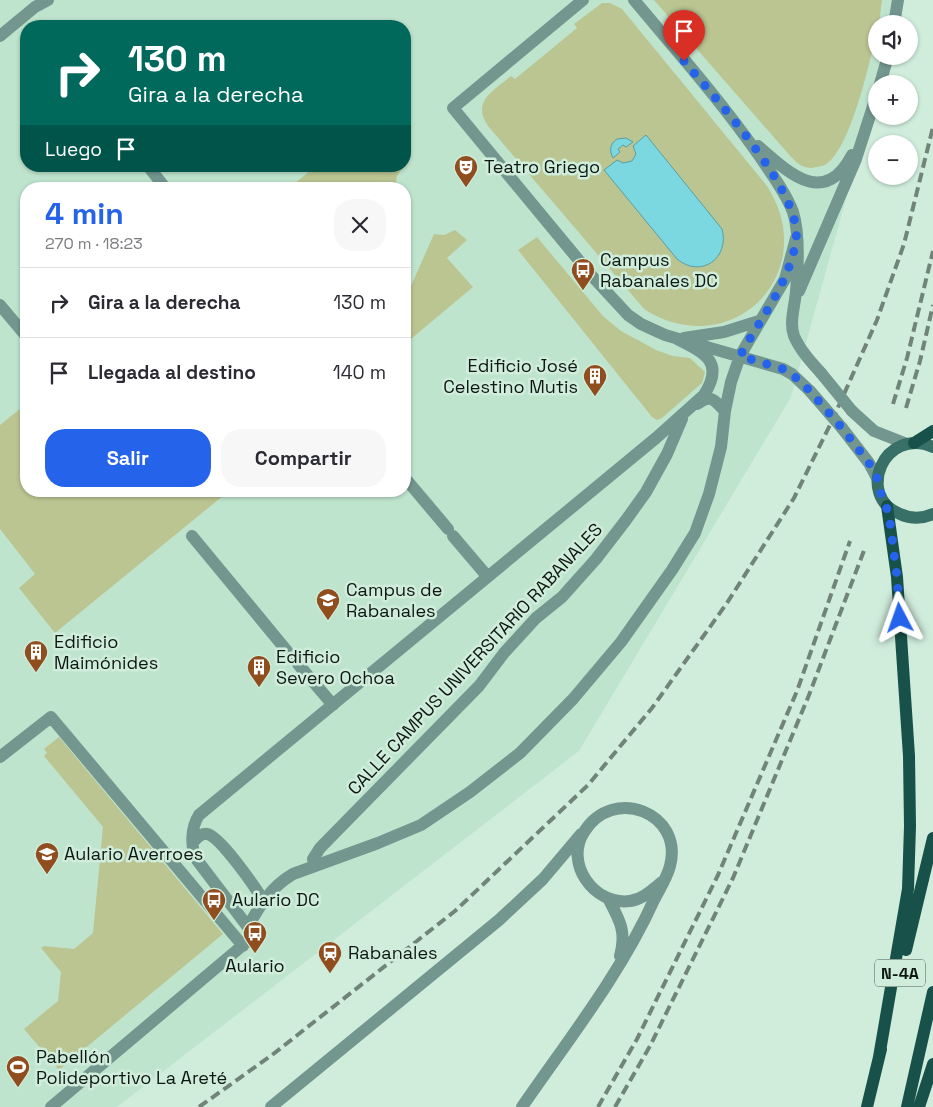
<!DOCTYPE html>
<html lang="es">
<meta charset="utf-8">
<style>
:root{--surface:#fff;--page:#f7f7f7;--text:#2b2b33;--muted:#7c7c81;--line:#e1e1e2;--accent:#2563eb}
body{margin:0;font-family:"Space Grotesk",sans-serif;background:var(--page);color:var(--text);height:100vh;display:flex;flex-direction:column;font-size:19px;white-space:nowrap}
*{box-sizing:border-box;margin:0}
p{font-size:16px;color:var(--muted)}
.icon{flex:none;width:28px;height:28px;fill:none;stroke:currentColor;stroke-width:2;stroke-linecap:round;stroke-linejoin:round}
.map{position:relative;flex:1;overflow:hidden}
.side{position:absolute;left:20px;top:182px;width:391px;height:315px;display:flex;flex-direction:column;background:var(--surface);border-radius:20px;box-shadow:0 1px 4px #0004}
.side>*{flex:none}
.banner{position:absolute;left:20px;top:20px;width:391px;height:152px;border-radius:20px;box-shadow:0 1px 4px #0004;background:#00695c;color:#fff;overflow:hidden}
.controls{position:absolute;left:868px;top:15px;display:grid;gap:10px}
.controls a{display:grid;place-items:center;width:50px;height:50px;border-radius:50%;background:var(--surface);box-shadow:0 1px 4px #0004;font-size:25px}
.pin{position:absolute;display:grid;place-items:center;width:42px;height:42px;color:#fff;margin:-51px -21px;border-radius:50% 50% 50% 0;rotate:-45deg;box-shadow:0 0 5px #0007}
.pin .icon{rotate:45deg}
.me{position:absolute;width:55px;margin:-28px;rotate:356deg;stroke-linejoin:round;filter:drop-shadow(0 0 4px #0008)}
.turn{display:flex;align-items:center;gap:18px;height:105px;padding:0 25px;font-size:22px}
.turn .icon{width:65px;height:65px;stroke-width:2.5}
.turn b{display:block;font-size:35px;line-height:42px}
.then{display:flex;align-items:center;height:48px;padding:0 25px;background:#0003;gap:10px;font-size:19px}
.round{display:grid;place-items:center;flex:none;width:52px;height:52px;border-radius:20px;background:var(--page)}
.head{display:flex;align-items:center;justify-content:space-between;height:85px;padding:0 25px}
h1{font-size:30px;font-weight:800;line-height:38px;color:var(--accent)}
.button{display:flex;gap:10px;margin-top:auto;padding:10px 25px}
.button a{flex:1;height:58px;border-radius:20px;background:var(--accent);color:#fff;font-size:20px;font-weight:800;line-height:58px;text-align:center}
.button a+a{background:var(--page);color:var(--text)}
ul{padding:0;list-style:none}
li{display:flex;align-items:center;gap:15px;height:70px;padding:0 25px;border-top:1px solid var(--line)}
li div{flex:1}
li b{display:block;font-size:19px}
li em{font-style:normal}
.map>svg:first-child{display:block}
.built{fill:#bfe4ce;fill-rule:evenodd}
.green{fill:#bbc592}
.water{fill:#7bd7e0;stroke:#5a9ea2}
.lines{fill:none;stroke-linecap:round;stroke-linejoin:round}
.street{stroke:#73968f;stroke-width:12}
.secondary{stroke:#386f66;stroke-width:12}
.primary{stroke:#175149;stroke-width:12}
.rail{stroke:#708478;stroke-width:4;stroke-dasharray:10 5;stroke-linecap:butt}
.street-bridge{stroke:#73968f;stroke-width:12}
.route{stroke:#2563eb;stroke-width:9;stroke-dasharray:0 16.2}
.labels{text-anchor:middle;stroke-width:5;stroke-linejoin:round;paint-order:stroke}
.shield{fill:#d0eddc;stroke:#48584f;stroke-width:1}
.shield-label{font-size:16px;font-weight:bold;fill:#0e1813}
.poi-label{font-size:18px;fill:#0e1813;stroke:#d0eddc;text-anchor:start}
.street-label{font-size:18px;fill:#0e1813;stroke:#d0eddc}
</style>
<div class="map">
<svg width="933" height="1107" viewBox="0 0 933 1107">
<rect width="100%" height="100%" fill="#d0eddc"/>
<path class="built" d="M0,0H902L895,24H876V56H886L876,84V91L791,397L579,751L117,1107H0ZM26,26H405V166H26ZM26,189H405V491H26Z"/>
<path class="green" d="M654,0H882L879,24H876V36C869,64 850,151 825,165C821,166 813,168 810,168C799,167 792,158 785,150Z
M602,3H610L622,9L767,186C823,273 731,365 644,309L488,126C471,101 494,91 511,76L515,79L577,28L574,24Z
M316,166H404L397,176L395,188L288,189Z
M455,230L467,240L447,258L473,287L405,344V294L407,295L434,234L444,235Z
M537,237L603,316L621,331L656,350L673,356L690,358L705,372L702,383L662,418L657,420L652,417L518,250Z
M26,404V491H229L55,633L19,588L35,574L0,529V425Z
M59,737L223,934L59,1070L24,1029L58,1001L61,972L41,948L44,946L74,949L93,933L103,827L44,756L47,753L44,749Z"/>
<path class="water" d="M646,135L722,229C730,258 701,279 677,259L604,170L617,160L623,163L632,161L636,154L633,146Z
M626,138L633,142L626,147L623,145L618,149L620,152L613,158C609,150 610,144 617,139Z"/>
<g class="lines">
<path class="street" d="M583,0L453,108L591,275L628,315L641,324L665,335L783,369L792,374L810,391
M634,0C676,50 720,100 758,154C770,172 785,191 793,212C800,234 798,268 796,291C795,306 789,322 794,336C800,350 811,362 821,373
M894,24L898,0
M0,36L35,7L48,0
M880,84L888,56
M758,146C789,173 824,208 852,155
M148,166L166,189
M799,291L856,159L876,97
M0,305L26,336
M684,338L724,332L759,321
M697,404C713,393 714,401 725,411
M852,411L874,431L907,444
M842,428L869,463L878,480
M405,478L448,529
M192,536L292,657
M453,536L487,576
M298,664L333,705
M0,757L51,717L243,946
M194,841C198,837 202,833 207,834C220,836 255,887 263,900
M318,864L314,863L313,859L320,848L479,686L504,653L536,618L562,597L596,559L626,520L646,492L667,454L682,419
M608,898C619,919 627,931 620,956
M248,927C260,905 271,887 293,874L378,843L421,825L470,792L520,753L573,699L621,642L672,570L695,533L709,494L721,447L725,411L731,382L740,356L785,279L796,238
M51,1107L249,940L251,935L248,927L197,860C190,847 191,827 199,815L656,438L704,395C725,362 705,353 677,339
M271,1107L499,920L543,879L581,834
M522,1107C568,1040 620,975 654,900C659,890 667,878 670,866C684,813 613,785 584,832C564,863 594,906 630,901C643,899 652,890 662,882"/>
<path class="secondary" d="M933,447C884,426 855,496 900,514C911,519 922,519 933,514"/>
<path class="primary" d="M914,443L933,431
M906,950L933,838
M879,1057L908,889L910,826L909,756L897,577L887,506
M867,1107L881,1049
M907,1107L933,992
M919,1107L933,1064"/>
<path class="rail" d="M893,404L907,358L933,251
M906,408L920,361L933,305
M199,1107L272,1055L455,911L588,785L652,708L727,603L794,498L832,421L877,320L904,244L933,127
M598,1107L637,1039L718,875L797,691L850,541
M615,1107L650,1046L733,878L809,695L865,548"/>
<path class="street-bridge" d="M821,373L852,411
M810,391L842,428"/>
</g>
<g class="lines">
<path class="route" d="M684,61C714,97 803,193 796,240C790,282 760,319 740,356L783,369L792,374L810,391L842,428L869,463L878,480L879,489L889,514L897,577L900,618"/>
</g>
<defs>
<g id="theatre-pin" transform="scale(1.25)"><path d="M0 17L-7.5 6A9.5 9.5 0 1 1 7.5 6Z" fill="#904d1e" stroke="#d0eddc"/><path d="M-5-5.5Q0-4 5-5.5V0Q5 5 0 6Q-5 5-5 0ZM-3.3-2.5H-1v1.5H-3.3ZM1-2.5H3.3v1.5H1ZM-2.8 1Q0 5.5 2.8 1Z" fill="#fff"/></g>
<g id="bus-pin" transform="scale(1.25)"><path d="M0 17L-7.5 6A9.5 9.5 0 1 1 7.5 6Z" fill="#904d1e" stroke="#d0eddc"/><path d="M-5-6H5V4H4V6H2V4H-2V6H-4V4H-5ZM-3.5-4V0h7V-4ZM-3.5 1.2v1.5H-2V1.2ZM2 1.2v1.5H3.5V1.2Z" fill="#fff"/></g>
<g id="building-pin" transform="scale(1.25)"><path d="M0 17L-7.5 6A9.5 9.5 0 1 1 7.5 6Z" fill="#904d1e" stroke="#d0eddc"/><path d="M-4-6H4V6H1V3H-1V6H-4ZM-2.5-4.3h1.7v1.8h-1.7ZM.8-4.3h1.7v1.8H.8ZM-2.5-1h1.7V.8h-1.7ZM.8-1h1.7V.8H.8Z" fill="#fff"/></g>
<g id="university-pin" transform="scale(1.25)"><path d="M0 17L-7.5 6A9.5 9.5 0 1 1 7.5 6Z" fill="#904d1e" stroke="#d0eddc"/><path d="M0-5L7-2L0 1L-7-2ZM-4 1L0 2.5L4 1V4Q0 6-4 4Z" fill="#fff"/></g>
<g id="station-pin" transform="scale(1.25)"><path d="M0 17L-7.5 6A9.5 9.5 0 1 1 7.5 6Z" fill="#904d1e" stroke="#d0eddc"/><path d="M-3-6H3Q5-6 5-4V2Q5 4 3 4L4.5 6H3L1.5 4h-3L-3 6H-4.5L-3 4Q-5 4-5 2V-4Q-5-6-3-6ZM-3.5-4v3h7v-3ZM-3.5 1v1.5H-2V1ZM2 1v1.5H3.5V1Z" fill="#fff"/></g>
<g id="stadium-pin" transform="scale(1.25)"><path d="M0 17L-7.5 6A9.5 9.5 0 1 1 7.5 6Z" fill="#904d1e" stroke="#d0eddc"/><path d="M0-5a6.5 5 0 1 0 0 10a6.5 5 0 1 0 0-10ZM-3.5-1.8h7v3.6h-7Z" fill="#fff"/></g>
</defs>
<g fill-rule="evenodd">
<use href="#theatre-pin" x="466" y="167"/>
<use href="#bus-pin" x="583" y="270"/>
<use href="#building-pin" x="595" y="376"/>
<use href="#university-pin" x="328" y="600"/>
<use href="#building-pin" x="36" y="652"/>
<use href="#building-pin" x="259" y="667"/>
<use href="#university-pin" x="47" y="854"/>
<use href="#bus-pin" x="214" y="900"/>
<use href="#bus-pin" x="255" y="933"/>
<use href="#station-pin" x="330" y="953"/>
<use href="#stadium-pin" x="18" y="1067"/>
</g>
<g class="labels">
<rect class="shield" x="875" y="959.5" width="50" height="27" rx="4"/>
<g class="shield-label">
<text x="900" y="979">N-4A</text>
</g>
<g class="poi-label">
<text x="484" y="173">Teatro Griego</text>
<text x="600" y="266">Campus<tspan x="600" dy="21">Rabanales DC</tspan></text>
<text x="578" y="372" text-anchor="end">Edificio José<tspan x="578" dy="21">Celestino Mutis</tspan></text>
<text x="346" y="596">Campus de<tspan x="346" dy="21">Rabanales</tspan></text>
<text x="54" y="648">Edificio<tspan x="54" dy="21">Maimónides</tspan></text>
<text x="276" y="663">Edificio<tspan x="276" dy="21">Severo Ochoa</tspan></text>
<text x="64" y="860">Aulario Averroes</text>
<text x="232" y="906">Aulario DC</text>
<text x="348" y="959">Rabanales</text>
<text x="255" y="972" text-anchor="middle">Aulario</text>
<text x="36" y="1063">Pabellón<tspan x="36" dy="21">Polideportivo La Areté</tspan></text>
</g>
<g class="street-label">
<text transform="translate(475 659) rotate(-47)" y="6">CALLE CAMPUS UNIVERSITARIO RABANALES</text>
</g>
</g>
</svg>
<div class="controls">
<a><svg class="icon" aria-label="sound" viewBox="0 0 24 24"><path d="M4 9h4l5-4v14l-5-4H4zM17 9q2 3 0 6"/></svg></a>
<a>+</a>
<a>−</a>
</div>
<div class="pin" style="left:684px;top:61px;background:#d93025"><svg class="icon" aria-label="arrive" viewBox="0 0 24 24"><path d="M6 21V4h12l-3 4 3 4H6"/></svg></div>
<svg class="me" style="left:900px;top:618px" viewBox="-20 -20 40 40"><path d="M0-17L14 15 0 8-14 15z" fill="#2563eb" stroke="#fff" stroke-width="4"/></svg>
<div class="banner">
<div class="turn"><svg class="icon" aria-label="right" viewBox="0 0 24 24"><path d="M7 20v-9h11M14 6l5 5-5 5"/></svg><div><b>130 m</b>Gira a la derecha</div></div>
<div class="then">Luego<svg class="icon" aria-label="arrive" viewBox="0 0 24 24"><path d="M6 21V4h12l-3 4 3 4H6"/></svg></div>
</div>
<section class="side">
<div class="head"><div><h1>4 min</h1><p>270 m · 18:23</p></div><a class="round"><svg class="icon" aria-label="close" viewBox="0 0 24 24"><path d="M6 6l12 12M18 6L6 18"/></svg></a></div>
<ul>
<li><svg class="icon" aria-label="right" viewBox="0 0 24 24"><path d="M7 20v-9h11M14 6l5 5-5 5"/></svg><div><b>Gira a la derecha</b></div><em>130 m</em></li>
<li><svg class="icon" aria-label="arrive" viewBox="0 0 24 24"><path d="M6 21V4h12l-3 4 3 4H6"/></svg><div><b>Llegada al destino</b></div><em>140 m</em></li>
</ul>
<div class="button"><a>Salir</a><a>Compartir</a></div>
</section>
</div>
